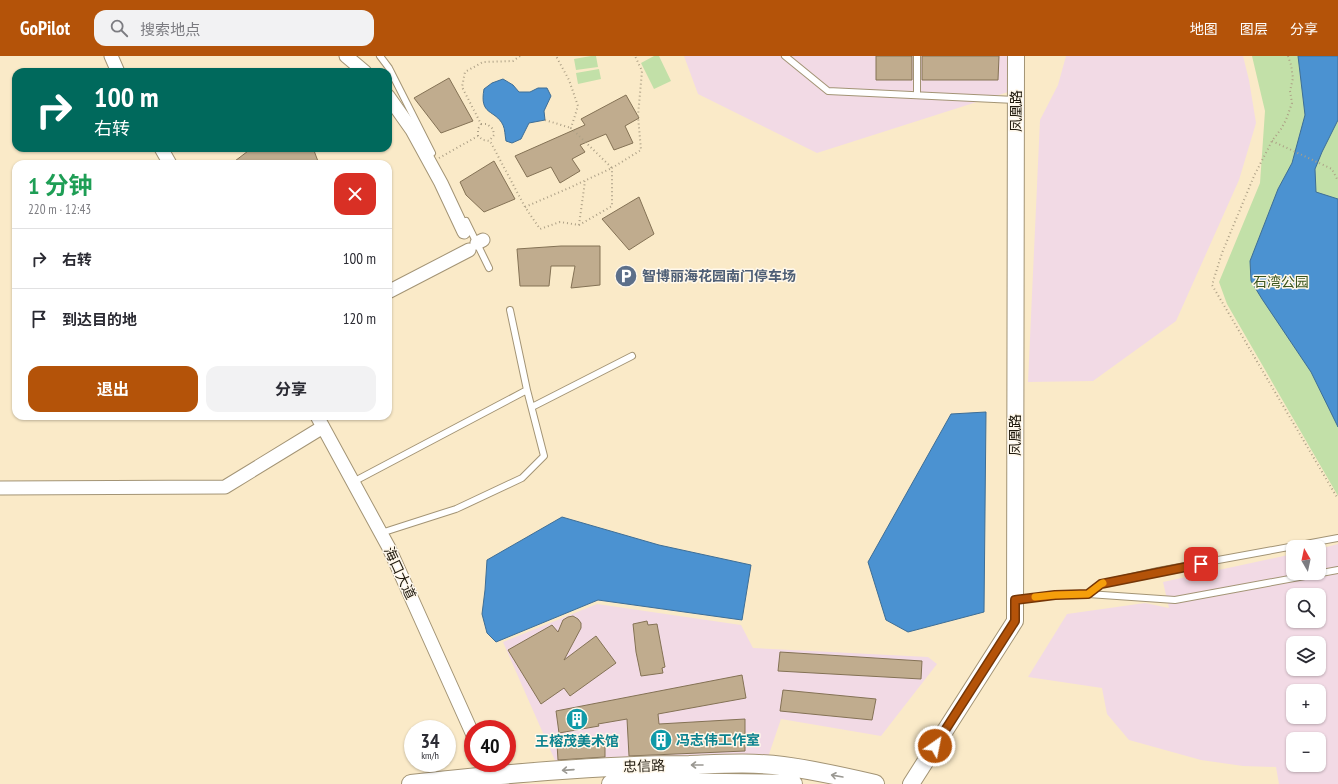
<!DOCTYPE html>
<html lang="zh">
<meta charset="utf-8">
<style>
:root{--surface:#fff;--page:#f2f2f3;--text:#2b2b33;--muted:#7c7c81;--line:#e1e1e2;--accent:#b45309}
body{margin:0;font-family:"PT Sans Narrow","Noto Sans SC",sans-serif;background:var(--page);color:var(--text);height:100vh;display:flex;flex-direction:column;font-size:15px;white-space:nowrap}
*{box-sizing:border-box;margin:0}
p{font-size:13px;color:var(--muted)}
.icon{flex:none;width:22px;height:22px;fill:none;stroke:currentColor;stroke-width:2;stroke-linecap:round;stroke-linejoin:round}
.map{position:relative;flex:1;overflow:hidden}
.sheet{position:absolute;left:12px;top:104px;width:380px;height:260px;display:flex;flex-direction:column;background:var(--surface);border-radius:12px;box-shadow:0 1px 3px #0004}
.sheet>*{flex:none}
.guide{position:absolute;left:12px;top:12px;width:380px;height:84px;border-radius:12px;box-shadow:0 1px 3px #0004;background:#00695c;color:#fff;overflow:hidden}
.needle{width:26px;rotate:351deg}
.tools{position:absolute;left:1286px;top:484px;display:grid;gap:8px}
.tools a{display:grid;place-items:center;width:40px;height:40px;border-radius:8px;background:var(--surface);box-shadow:0 1px 3px #0004;font-size:20px}
.speed{position:absolute;left:404px;top:664px;display:flex;gap:8px;font-size:20px;font-weight:700;text-align:center}
.speed>*{display:grid;place-content:center;width:52px;height:52px;border-radius:50%;background:var(--surface);box-shadow:0 1px 3px #0004;line-height:1}
.speed small{font-size:10px;font-weight:400}
.speed .limit{border:6px solid #d22;background:#fff;color:#111}
.pin{position:absolute;display:grid;place-items:center;width:34px;height:34px;color:#fff;margin:-17px;border-radius:8px;box-shadow:0 2px 6px #0006}
.me{position:absolute;width:44px;margin:-22px;rotate:33deg;stroke-linejoin:round;filter:drop-shadow(0 0 3px #0008)}
.turn{display:flex;align-items:center;gap:14px;height:84px;padding:0 16px;font-size:18px}
.turn .icon{width:52px;height:52px;stroke-width:2.5}
.turn b{display:block;font-size:28px;line-height:34px}
.round{display:grid;place-items:center;flex:none;width:42px;height:42px;border-radius:12px;background:var(--page)}
.headline{display:flex;align-items:center;justify-content:space-between;height:68px;padding:0 16px}
h1{font-size:24px;font-weight:700;line-height:30px;color:#1e9e55}
.cta{display:flex;gap:8px;margin-top:auto;padding:8px 16px}
.cta a{flex:1;height:46px;border-radius:12px;background:var(--accent);color:#fff;font-size:16px;font-weight:700;line-height:46px;text-align:center}
.cta a+a{background:var(--page);color:var(--text)}
ul{padding:0;list-style:none}
li{display:flex;align-items:center;gap:12px;height:60px;padding:0 16px;border-top:1px solid var(--line)}
li div{flex:1}
li b{display:block;font-size:15px}
li em{font-style:normal}
header{display:flex;align-items:center;gap:24px;box-sizing:border-box;height:56px;padding:0 20px;background:var(--accent);color:#fff}
header strong{font-size:19px}
nav{display:flex;gap:22px;margin-inline-start:auto;font-size:14px}
.search{width:280px;height:36px;background:var(--page);display:flex;align-items:center;gap:10px;box-sizing:border-box;padding:0 14px;border-radius:12px;color:var(--muted);font-size:15px}
.map>svg:first-child{display:block}
.commercial{fill:#f2dae5;fill-rule:evenodd}
.green{fill:#c2e0a8}
.water{fill:#4b92d1;stroke:#3e6e96}
.building{fill:#c0ac8e;stroke:#847255}
.lines{fill:none;stroke-linecap:round;stroke-linejoin:round}
.service-casing{stroke:#a39475;stroke-width:8}
.minor-casing{stroke:#a39475;stroke-width:15}
.tertiary-casing{stroke:#a39475;stroke-width:18}
.secondary-casing{stroke:#a39475;stroke-width:20}
.path{stroke:#ada086;stroke-width:2;stroke-dasharray:1 3;stroke-linecap:butt}
.service{stroke:#fff;stroke-width:6}
.minor{stroke:#fff;stroke-width:13}
.tertiary{stroke:#fff;stroke-width:16}
.secondary{stroke:#fff;stroke-width:18}
.oneway{stroke:#9a9892}
.route-casing{stroke:#753606;stroke-width:10}
.route{stroke:#b45309;stroke-width:7}
.slow{stroke:#f59e0b;stroke-width:7}
.labels{text-anchor:middle;stroke-width:3;stroke-linejoin:round;paint-order:stroke}
.street-label{font-size:14px;fill:#1f190d;stroke:#fff8eb}
.service-label{font-size:14px;font-weight:bold;fill:#4e5e75;stroke:#fff8eb;text-anchor:start}
.park-label{font-size:14px;fill:#3a551c;stroke:#fff8eb}
.culture-label{font-size:14px;font-weight:bold;fill:#0d838f;stroke:#fff8eb;text-anchor:start}
</style>
<header>
<strong>GoPilot</strong>
<div class="search"><svg class="icon" aria-label="search" viewBox="0 0 24 24"><circle cx="10" cy="10" r="6"/><path d="M15 15l6 6"/></svg>搜索地点</div>
<nav><a>地图</a><a>图层</a><a>分享</a></nav>
</header>
<div class="map">
<svg width="1338" height="728" viewBox="0 0 1338 728">
<rect width="100%" height="100%" fill="#faeac8"/>
<path class="commercial" d="M684,0H1008V36L817,97L698,38Z
M1066,0H1243L1249,24L1256,67L1239,124L1176,265L1093,325L1028,326L1040,64L1058,29Z
M1338,488V728H1279L1276,711L1243,710L1201,704L1129,684L1107,658L1102,632L1028,621L1067,558L1145,547L1169,552L1163,526L1293,498V517H1319V493ZM1293,539H1319V565H1293ZM1293,587H1319V613H1293ZM1293,635H1319V661H1293ZM1293,683H1319V709H1293Z
M597,548L741,569L753,592L928,601L937,608L881,680L781,663L767,704L557,709L503,586Z"/>
<path class="green" d="M591,0H596L598,11L576,14L574,3Z
M654,0H659L671,25L654,33L641,7Z
M1252,0H1338V440L1227,248L1219,226L1260,127L1265,55Z
M599,13L601,23L578,28L576,17Z"/>
<path class="water" d="M1298,0H1338V64L1322,96L1315,113L1316,136L1338,143V371L1311,316L1262,243L1251,225L1250,205L1278,133L1292,107L1305,59Z
M503,23L513,29L519,36H530L538,32H547L551,40L544,55L545,64L529,67L521,83L512,87L506,85C505,80 505,73 503,69C495,53 479,60 484,33L492,27Z
M986,356L984,556L908,576L886,564L868,506L951,358Z
M562,461L659,489L751,509L742,564L598,544L496,586L487,577L482,558L485,534L487,504Z"/>
<path class="building" d="M876,0H912V24H876Z
M922,0H999L998,24H922Z
M449,22L473,65L441,77L414,42Z
M626,39L639,62L625,70L633,87L614,94L606,78L580,89L585,96L572,103L580,115L560,127L551,111L527,121L515,100L585,69L581,63Z
M252,92H313L319,108H231Z
M494,105L515,143L484,156L466,139L460,126Z
M639,141L654,178L629,194L602,163Z
M561,190H600V229L571,232L575,210H551L549,230H520L517,193Z
M573,560L578,563L581,567V572L564,604L596,580L616,607L570,640L564,632L541,648L508,594L552,569L558,576L563,564L568,561Z
M647,565L648,569L657,568L665,611L662,612L663,617L641,620L636,596L633,568Z
M780,596L922,605L921,623L778,615Z
M742,619L746,642L658,658L659,668L745,663V695L629,700L627,663L598,668L599,670L559,677L556,655Z
M783,634L876,643L872,664L780,655Z
M605,685V701L558,704L557,688Z"/>
<g class="lines">
<g class="service-casing">
<path id="service" d="M380,0L389,12L432,97
M785,0L828,35L1015,44
M917,39V0
M466,165L489,212
M510,254L527,334
M532,351L632,300
M353,426L527,334L544,400L522,422L456,453L381,477
M1088,538L1101,528L1158,515L1338,482
M1015,544L1055,539L1088,538L1175,544L1338,514"/>
</g>
<g class="minor-casing">
<path id="minor" d="M111,0L118,16
M346,0L365,16
M388,40L412,74L441,127L464,176
M161,92L170,108
M477,187L483,184
M388,236L469,194
M317,360L389,492L473,679
M0,432L225,431L323,371
M486,707L494,726"/>
</g>
<g class="tertiary-casing">
<path id="tertiary" d="M911,728L1015,565L1016,0"/>
</g>
<g class="secondary-casing">
<path id="secondary" d="M411,728C504,718 597,709 689,709C720,708 753,706 783,710C814,714 845,721 875,728
M611,728L646,726L793,728"/>
</g>
<path class="path" d="M520,0L513,5L483,6L465,16L462,31L481,68L478,73V80L483,84L490,85L525,151L540,173L560,166L579,169L612,150V112L641,94L638,60L642,15L635,0
M1288,0L1291,9L1293,22L1290,35L1292,47L1286,64L1281,73L1272,85L1254,120L1222,197L1212,229L1338,443
M545,64L571,72
M481,68H487L493,73L494,79L490,84
M1272,85L1332,113L1338,125
M439,102L478,80
M525,151L569,132L612,112L571,72L578,50L569,24L556,0
M579,169L585,125"/>
<use href="#service" class="service"/>
<use href="#minor" class="minor"/>
<use href="#tertiary" class="tertiary"/>
<use href="#secondary" class="secondary"/>
</g>
<defs><path id="oneway-shaft" d="M-6 0H5M1.5-3L5.5 0L1.5 3" fill="none" stroke-width="1.6" stroke-linecap="round" stroke-linejoin="round"/></defs>
<g class="oneway">
<use href="#oneway-shaft" transform="translate(697 709) rotate(180)"/>
<use href="#oneway-shaft" transform="translate(568 714) rotate(176)"/>
<use href="#oneway-shaft" transform="translate(837 720) rotate(-170)"/>
</g>
<g class="lines">
<g class="route-casing">
<path id="route" d="M935,690L1015,565V544L1055,539L1088,538L1101,528L1201,508"/>
</g>
<use href="#route" class="route"/>
<path class="slow" d="M1035,541L1055,539L1088,538L1101,528L1103,527"/>
</g>
<defs>
<g id="parking-disc" transform="scale(1.15)"><circle r="9.5" fill="#5c6f8a" stroke="#fff8eb"/><path d="M-3.5-5.5H1a3.5 3.5 0 0 1 0 7H-1V5.5H-3.5ZM-1-3.4V-.6H.8a1.4 1.4 0 0 0 0-2.8Z" fill="#fff"/></g>
<g id="building-disc" transform="scale(1.15)"><circle r="9.5" fill="#0f9aa8" stroke="#fff8eb"/><path d="M-4-6H4V6H1V3H-1V6H-4ZM-2.5-4.3h1.7v1.8h-1.7ZM.8-4.3h1.7v1.8H.8ZM-2.5-1h1.7V.8h-1.7ZM.8-1h1.7V.8H.8Z" fill="#fff"/></g>
</defs>
<g fill-rule="evenodd">
<use href="#parking-disc" x="626" y="220"/>
<use href="#building-disc" x="577" y="663"/>
<use href="#building-disc" x="661" y="684"/>
</g>
<g class="labels">
<g class="street-label">
<text transform="translate(1016 55) rotate(-90)" y="5">凤凰路</text>
<text transform="translate(1015 379) rotate(-90)" y="5">凤凰路</text>
<text transform="translate(400 517) rotate(65)" y="5">海口大道</text>
<text transform="translate(644 710) rotate(-2)" y="5">忠信路</text>
</g>
<g class="service-label">
<text x="642" y="225">智博丽海花园南门停车场</text>
</g>
<g class="park-label">
<text x="1281" y="231">石湾公园</text>
</g>
<g class="culture-label">
<text x="676" y="689">冯志伟工作室</text>
<text x="577" y="690" text-anchor="middle">王榕茂美术馆</text>
</g>
</g>
</svg>
<div class="tools">
<a><svg class="needle" viewBox="-14 -14 28 28"><path d="M0-13l5 13h-10z" fill="#e53935"/><path d="M0 13l5-13h-10z" fill="#7c7c81"/></svg></a>
<a><svg class="icon" aria-label="search" viewBox="0 0 24 24"><circle cx="10" cy="10" r="6"/><path d="M15 15l6 6"/></svg></a>
<a><svg class="icon" aria-label="layers" viewBox="0 0 24 24"><path d="M12 4l9 5-9 5-9-5zM3 14l9 5 9-5"/></svg></a>
<a>+</a>
<a>−</a>
</div>
<div class="speed"><div>34<small>km/h</small></div><div class="limit">40</div></div>
<div class="pin" style="left:1201px;top:508px;background:#d93025"><svg class="icon" aria-label="arrive" viewBox="0 0 24 24"><path d="M6 21V4h12l-3 4 3 4H6"/></svg></div>
<svg class="me" style="left:935px;top:690px" viewBox="-20 -20 40 40"><circle r="17" fill="#b45309" stroke="#fff" stroke-width="3"/><path d="M0-11L8 9 0 5-8 9z" fill="#fff"/></svg>
<div class="guide">
<div class="turn"><svg class="icon" aria-label="right" viewBox="0 0 24 24"><path d="M7 20v-9h11M14 6l5 5-5 5"/></svg><div><b>100 m</b>右转</div></div>
</div>
<section class="sheet">
<div class="headline"><div><h1>1 分钟</h1><p>220 m · 12:43</p></div><a class="round" style="background:#d93025;color:#fff"><svg class="icon" aria-label="close" viewBox="0 0 24 24"><path d="M6 6l12 12M18 6L6 18"/></svg></a></div>
<ul>
<li><svg class="icon" aria-label="right" viewBox="0 0 24 24"><path d="M7 20v-9h11M14 6l5 5-5 5"/></svg><div><b>右转</b></div><em>100 m</em></li>
<li><svg class="icon" aria-label="arrive" viewBox="0 0 24 24"><path d="M6 21V4h12l-3 4 3 4H6"/></svg><div><b>到达目的地</b></div><em>120 m</em></li>
</ul>
<div class="cta"><a>退出</a><a>分享</a></div>
</section>
</div>
